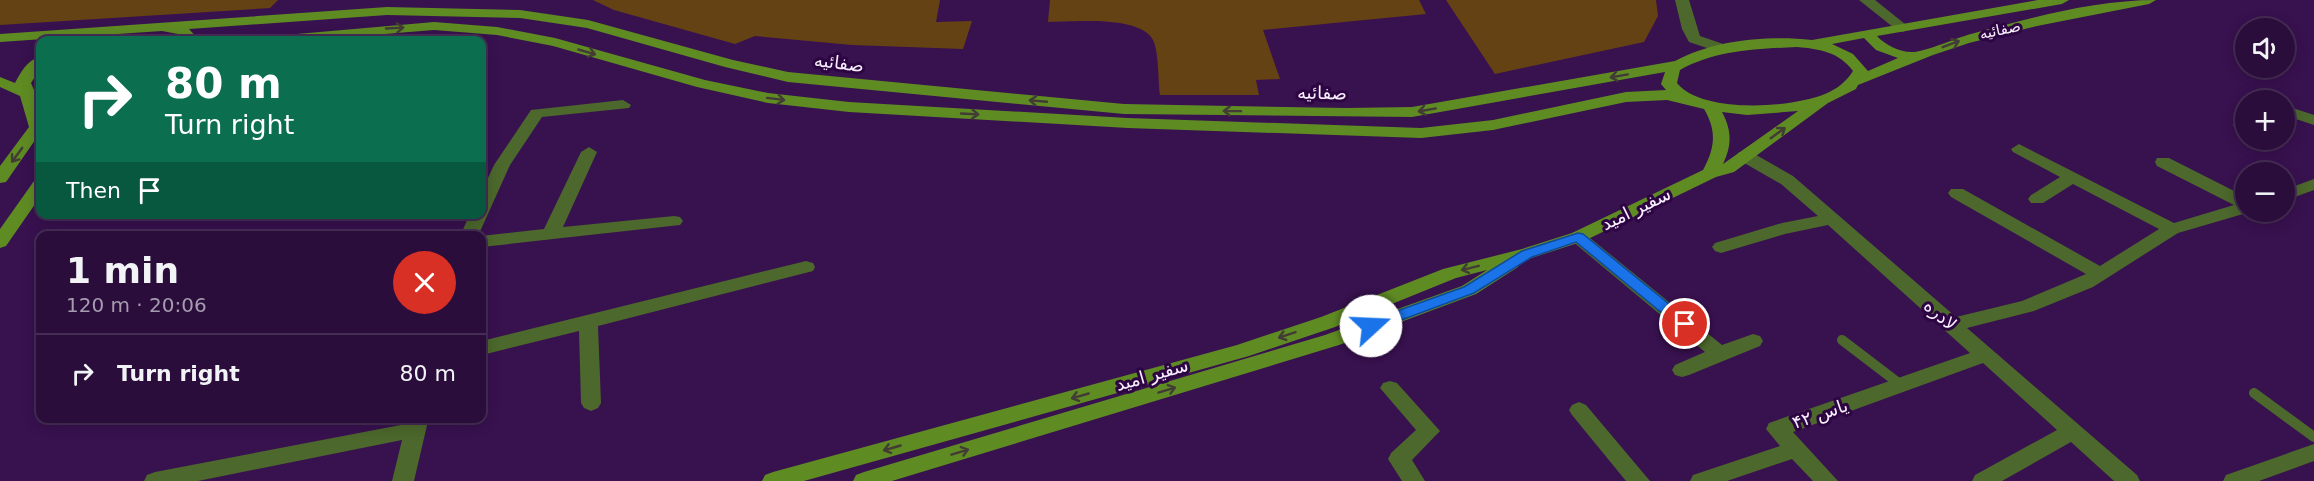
<!DOCTYPE html>
<meta charset="utf-8">
<style>
:root{--surface:#2a0d3b;--page:#321642;--text:#f1f3f6;--muted:#a59caf;--line:#462d55}
body{margin:0;font-family:"DejaVu Sans",Cairo,sans-serif;background:var(--page);color:var(--text);height:100vh;display:flex;flex-direction:column;font-size:22px;white-space:nowrap}
*{box-sizing:border-box;margin:0}
p{font-size:20px;color:var(--muted)}
.icon{flex:none;width:33px;height:33px;fill:none;stroke:currentColor;stroke-width:2;stroke-linecap:round;stroke-linejoin:round}
.map{position:relative;flex:1;overflow:hidden}
.sheet{position:absolute;left:36px;top:231px;width:450px;height:192px;display:flex;flex-direction:column;background:var(--surface);border-radius:12px;box-shadow:0 3px 15px #0003,0 0 0 2px var(--line)}
.sheet>*{flex:none}
.top-card{position:absolute;left:36px;top:36px;width:450px;height:183px;border-radius:12px;box-shadow:0 3px 15px #0003,0 0 0 2px var(--line);background:#0b6e4f;color:#fff;overflow:hidden}
.tools{position:absolute;left:2235px;top:18px;display:grid;gap:12px}
.tools a{display:grid;place-items:center;width:60px;height:60px;border-radius:50%;background:var(--surface);box-shadow:0 3px 15px #0003,0 0 0 2px var(--line);font-size:30px}
.pin{position:absolute;display:grid;place-items:center;width:51px;height:51px;color:#fff;margin:-26px;border:3px solid #fff;border-radius:50%;box-shadow:0 2px 6px #0007}
.me{position:absolute;width:66px;margin:-33px;rotate:70deg;stroke-linejoin:round;filter:drop-shadow(0 0 4px #0008)}
.turn{display:flex;align-items:center;gap:21px;height:126px;padding:0 30px;font-size:27px}
.turn .icon{width:78px;height:78px;stroke-width:2.5}
.turn b{display:block;font-size:42px;line-height:51px}
.then{display:flex;align-items:center;height:57px;padding:0 30px;background:#0003;gap:12px;font-size:22px}
.round{display:grid;place-items:center;flex:none;width:63px;height:63px;border-radius:32px;background:var(--page)}
.summary{display:flex;align-items:center;justify-content:space-between;height:102px;padding:0 30px}
h1{font-size:36px;font-weight:600;line-height:45px}
ul{padding:0;list-style:none}
li{display:flex;align-items:center;gap:18px;height:78px;padding:0 30px;border-top:2px solid var(--line)}
li div{flex:1}
li b{display:block;font-size:22px}
li em{font-style:normal}
.map>svg:first-child{display:block}
.green{fill:#654214}
.lines{fill:none;stroke-linecap:round;stroke-linejoin:round}
.lane{stroke:#4c682c;stroke-width:10}
.street{fill:#4c682c;fill-rule:evenodd}
.secondary{fill:#5f8b23;fill-rule:evenodd}
.oneway{stroke:#423b36}
.route{fill:#1a73e8;stroke:#114b97;stroke-width:1.5}
.labels{text-anchor:middle;stroke-width:6;stroke-linejoin:round;paint-order:stroke}
.far-street-label{font-size:15px;fill:#f8effe;stroke:#2e0543}
.street-label{font-size:18px;fill:#f8effe;stroke:#2e0543}
</style>
<div class="map">
<svg width="2314" height="481" viewBox="0 0 2314 481">
<rect width="100%" height="100%" fill="#38114f"/>
<path class="green" d="M0,0H278L270,8L0,25Z
M593,0H940L936,22L972,21L963,49L852,45L755,36L735,44L614,10Z
M1050,0H1419L1426,14L1263,30L1280,79L1256,80L1259,95H1160C1158,81 1159,52 1153,40C1140,15 1073,22 1048,22Z
M1446,0H1656L1658,16L1644,42L1495,74Z"/>
<g class="lines">
<path class="lane" d="M1842,340L1901,385
M2254,393L2314,437"/>
<path class="street" d="M1675,0H1689L1700,36L1729,46L1731,49L1729,52H1719L1689,42L1682,29Z
M1859,0H1875L1910,28L1903,32L1898,31Z
M623,100L631,105L629,108L542,117L510,165L478,236H460L470,214H482V191L494,165L531,110Z
M2284,105L2314,115V125L2284,115Z
M2246,118V129L2235,128L2233,125L2235,122Z
M2019,144L2174,223L2234,205L2157,166L2155,162L2157,158H2169L2246,197V212H2250L2178,233L2093,287L2034,311L1967,328L2137,475L2140,481H2114L2071,442L2002,481H1972L1975,475L2057,430L1983,363L1793,432L1838,481H1813L1792,459L1727,481H1690L1693,475L1780,446L1766,429L1769,423L1970,353L1828,225L1785,234L1721,253L1715,251L1712,247L1715,243L1782,223L1818,216L1781,184L1739,160L1737,156L1739,152H1751L1793,176L1956,317L2022,301L2086,274L1951,197L1948,193L1951,189H1963L2100,266L2159,229L2073,184L2043,203H2031L2028,199L2031,195L2060,177L2013,152L2011,149Z
M589,147L597,152L563,227L674,216L680,217L683,221L680,225L482,247L481,236L544,229L581,152Z
M2314,179V190L2284,201V190Z
M1578,231L1584,233L1722,345L1753,334L1760,336L1763,341L1760,346L1689,375L1682,377L1675,375L1672,370L1675,365L1705,352L1572,241L1569,237L1572,233Z
M806,261L813,263L815,267L813,271L598,326L601,403L598,408L591,411L584,408L581,403L579,331L482,355V341Z
M1390,381L1397,383L1440,431L1412,460L1425,481H1402L1388,459L1391,453L1416,430L1380,388L1383,383Z
M1579,402L1586,405L1650,481H1626L1572,415L1569,410L1572,405Z
M408,418H426L428,421L414,481H392L402,440L198,481H144L147,475L155,472L406,424Z
M2314,444V461L2259,481H2223L2226,475Z"/>
<path class="secondary" d="M2038,0H2069L2062,4L1877,36C1885,45 1901,53 1914,52C1927,51 1956,38 1971,34C2030,18 2094,0 2156,0L2149,4L2037,26L1969,43L1933,55L1858,85L1856,89L1828,103L1734,172L1716,177L1584,241L1519,262L1518,267L1476,294L1339,345L892,481H853L856,475L864,472L1325,335L1462,286L1487,270L1456,278L1335,327L1249,356L804,481H762L765,475L773,472L1237,345L1321,317L1443,269L1522,249L1572,233L1703,170C1715,148 1717,131 1704,109L1667,100L1626,102L1493,130L1421,138L1128,128L849,112L768,103L697,87L553,46L497,35L434,30L311,40H267L274,36L434,22L497,27L555,38L705,80L768,93L849,102L1128,118L1421,128L1493,120L1626,92L1666,90L1661,84L1665,72L1412,117L1124,114L788,82L725,67L587,28L520,18L387,15L189,29L199,40H184L178,34L162,31L0,42V34L387,7L520,10L588,20L733,60L788,72L1124,104L1346,108L1412,107L1675,61C1713,40 1769,35 1812,40ZM1864,38L1876,50L1898,58L1868,71L1853,54L1832,44ZM1797,47C1820,49 1839,52 1853,71C1846,82 1837,89 1825,94C1791,108 1702,114 1677,83L1680,70C1716,50 1756,49 1797,47ZM1798,111L1723,164C1732,145 1732,131 1722,112L1747,115Z
M40,57V69L31,83L34,90L40,94V98L37,100L40,112V133L6,182L0,183V166L29,127L20,96L0,87V77L15,83C21,72 27,60 40,57Z
M40,180V197L6,246L0,248V229L34,181Z"/>
</g>
<defs><path id="oneway-shaft" d="M-6 0H5M1.5-3L5.5 0L1.5 3" fill="none" stroke-width="1.6" stroke-linecap="round" stroke-linejoin="round" transform="scale(1.5)"/></defs>
<g class="oneway">
<use href="#oneway-shaft" transform="translate(395 28) rotate(-3)"/>
<use href="#oneway-shaft" transform="translate(1951 44) rotate(-21)"/>
<use href="#oneway-shaft" transform="translate(587 52) rotate(16)"/>
<use href="#oneway-shaft" transform="translate(1619 76) rotate(170)"/>
<use href="#oneway-shaft" transform="translate(776 99) rotate(7)"/>
<use href="#oneway-shaft" transform="translate(1038 101) rotate(-175)"/>
<use href="#oneway-shaft" transform="translate(1427 110) rotate(170)"/>
<use href="#oneway-shaft" transform="translate(1232 111) rotate(-179)"/>
<use href="#oneway-shaft" transform="translate(970 114) rotate(3)"/>
<use href="#oneway-shaft" transform="translate(1778 133) rotate(-36)"/>
<use href="#oneway-shaft" transform="translate(17 155) rotate(126)"/>
<use href="#oneway-shaft" transform="translate(1470 268) rotate(166)"/>
<use href="#oneway-shaft" transform="translate(1287 335) rotate(162)"/>
<use href="#oneway-shaft" transform="translate(1167 390) rotate(-17)"/>
<use href="#oneway-shaft" transform="translate(1080 396) rotate(164)"/>
<use href="#oneway-shaft" transform="translate(892 448) rotate(164)"/>
<use href="#oneway-shaft" transform="translate(960 452) rotate(-17)"/>
</g>
<path class="route" d="M1578,233L1583,234L1690,321L1692,324L1690,328H1680L1576,242L1532,257L1474,293L1377,329L1371,331L1364,326L1366,322L1464,287L1522,251Z"/>
<g class="labels">
<g class="far-street-label">
<text transform="translate(2000 30) rotate(-12)" y="5">صفائیه</text>
</g>
<g class="street-label">
<text transform="translate(839 63) rotate(7)" y="6">صفائیه</text>
<text transform="translate(1322 93) rotate(1)" y="6">صفائیه</text>
<text transform="translate(1636 209) rotate(-26)" y="6">سفیر امید</text>
<text transform="translate(1940 315) rotate(42)" y="6">لادره</text>
<text transform="translate(1152 375) rotate(-16)" y="6">سفیر امید</text>
<text transform="translate(1820 414) rotate(-19)" y="6">یاس ۴۲</text>
</g>
</g>
</svg>
<div class="tools">
<a><svg class="icon" aria-label="sound" viewBox="0 0 24 24"><path d="M4 9h4l5-4v14l-5-4H4zM17 9q2 3 0 6"/></svg></a>
<a>+</a>
<a>−</a>
</div>
<div class="pin" style="left:1685px;top:324px;background:#d93025"><svg class="icon" aria-label="arrive" viewBox="0 0 24 24"><path d="M6 21V4h12l-3 4 3 4H6"/></svg></div>
<svg class="me" style="left:1371px;top:326px" viewBox="-20 -20 40 40"><circle r="19" fill="#fff"/><path d="M0-13L10 11 0 6-10 11z" fill="#1a73e8"/></svg>
<div class="top-card">
<div class="turn"><svg class="icon" aria-label="right" viewBox="0 0 24 24"><path d="M7 20v-9h11M14 6l5 5-5 5"/></svg><div><b>80 m</b>Turn right</div></div>
<div class="then">Then<svg class="icon" aria-label="arrive" viewBox="0 0 24 24"><path d="M6 21V4h12l-3 4 3 4H6"/></svg></div>
</div>
<section class="sheet">
<div class="summary"><div><h1>1 min</h1><p>120 m · 20:06</p></div><a class="round" style="background:#d93025;color:#fff"><svg class="icon" aria-label="close" viewBox="0 0 24 24"><path d="M6 6l12 12M18 6L6 18"/></svg></a></div>
<ul>
<li><svg class="icon" aria-label="right" viewBox="0 0 24 24"><path d="M7 20v-9h11M14 6l5 5-5 5"/></svg><div><b>Turn right</b></div><em>80 m</em></li>
</ul>
</section>
</div>
